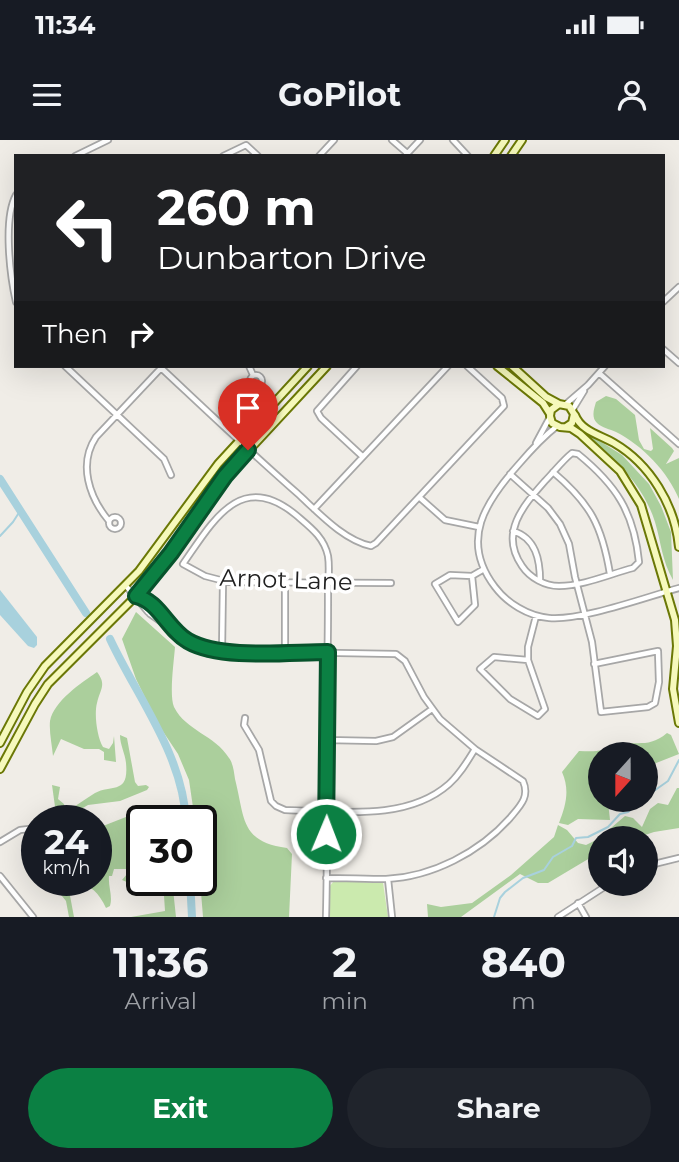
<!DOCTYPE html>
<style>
:root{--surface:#171b24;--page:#20242c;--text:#f1f3f6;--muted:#9ea1a6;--accent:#0b8043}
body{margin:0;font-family:Montserrat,sans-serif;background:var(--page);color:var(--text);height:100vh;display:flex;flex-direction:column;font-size:26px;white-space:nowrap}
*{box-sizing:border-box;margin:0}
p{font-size:23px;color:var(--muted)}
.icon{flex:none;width:38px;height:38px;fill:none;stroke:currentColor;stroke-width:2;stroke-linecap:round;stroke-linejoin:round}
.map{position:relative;height:777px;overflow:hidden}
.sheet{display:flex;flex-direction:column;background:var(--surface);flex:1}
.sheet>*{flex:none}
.guide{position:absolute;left:14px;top:14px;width:651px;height:214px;border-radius:0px;box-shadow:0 7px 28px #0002;background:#202124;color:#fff;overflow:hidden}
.needle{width:46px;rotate:201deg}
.tools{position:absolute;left:588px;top:602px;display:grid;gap:14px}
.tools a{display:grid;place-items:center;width:70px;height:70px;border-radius:50%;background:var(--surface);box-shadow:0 7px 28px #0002;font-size:35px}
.speed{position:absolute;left:21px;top:665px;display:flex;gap:14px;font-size:35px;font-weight:700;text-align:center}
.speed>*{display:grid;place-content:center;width:91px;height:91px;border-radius:50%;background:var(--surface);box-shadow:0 7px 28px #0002;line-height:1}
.speed small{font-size:18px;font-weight:400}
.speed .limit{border:4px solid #111;border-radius:10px;background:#fff;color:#111}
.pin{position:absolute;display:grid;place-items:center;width:60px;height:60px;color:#fff;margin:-72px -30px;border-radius:50% 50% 50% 0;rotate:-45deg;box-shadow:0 0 7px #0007}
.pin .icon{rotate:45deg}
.me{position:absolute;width:77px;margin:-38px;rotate:1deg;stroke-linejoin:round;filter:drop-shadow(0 0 5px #0008)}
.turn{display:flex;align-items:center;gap:24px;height:147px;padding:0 28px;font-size:32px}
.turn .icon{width:91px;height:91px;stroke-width:2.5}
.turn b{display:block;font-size:49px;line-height:60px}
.then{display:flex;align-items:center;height:66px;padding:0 28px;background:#0003;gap:14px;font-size:26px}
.eta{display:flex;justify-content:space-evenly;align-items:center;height:119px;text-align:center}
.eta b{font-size:42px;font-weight:700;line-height:49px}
.primary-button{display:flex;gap:14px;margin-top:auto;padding:14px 28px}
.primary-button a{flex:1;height:80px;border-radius:42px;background:var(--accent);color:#fff;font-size:28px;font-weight:700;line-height:80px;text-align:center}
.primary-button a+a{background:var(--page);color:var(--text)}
.status{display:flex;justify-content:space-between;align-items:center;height:49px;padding:0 35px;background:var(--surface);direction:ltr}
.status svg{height:19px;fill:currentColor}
header{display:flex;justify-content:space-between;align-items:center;height:91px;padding:0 28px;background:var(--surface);font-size:32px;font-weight:700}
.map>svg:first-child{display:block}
.grass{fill:#cbeaae}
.forest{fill:#abcf9c}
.water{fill:#a8d1dd}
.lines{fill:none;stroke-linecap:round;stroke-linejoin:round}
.stream{stroke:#a8d1dd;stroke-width:2}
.river{stroke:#a8d1dd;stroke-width:8}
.street-casing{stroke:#a7a7a7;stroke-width:8}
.secondary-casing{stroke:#6b7806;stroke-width:10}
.street{stroke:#fff;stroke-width:4.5}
.secondary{stroke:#f6f9bc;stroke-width:6}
.route-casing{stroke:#07532c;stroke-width:18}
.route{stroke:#0b8043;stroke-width:12}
.labels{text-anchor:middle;stroke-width:7;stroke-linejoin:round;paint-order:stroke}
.street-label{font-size:24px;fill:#202020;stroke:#fff}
</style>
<div class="status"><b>11:34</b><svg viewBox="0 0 49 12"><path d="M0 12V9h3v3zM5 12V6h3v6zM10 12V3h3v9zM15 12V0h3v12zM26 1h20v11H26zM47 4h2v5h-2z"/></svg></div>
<header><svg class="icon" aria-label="menu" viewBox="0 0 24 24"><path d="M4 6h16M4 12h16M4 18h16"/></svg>GoPilot<svg class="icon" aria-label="person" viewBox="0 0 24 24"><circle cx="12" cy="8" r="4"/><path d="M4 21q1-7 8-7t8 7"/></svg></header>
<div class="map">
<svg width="679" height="777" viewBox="0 0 679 777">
<rect width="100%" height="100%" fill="#f0ede7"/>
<path class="grass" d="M334,741L383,743L388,777H328L329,747Z"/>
<path class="forest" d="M606,256L616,259L635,275L639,300L644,309L651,311L653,309L650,288L672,308L674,311L666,324L679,318V359C668,332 642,305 616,292C610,289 602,288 597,283C591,277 594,269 596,262Z
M579,288L622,315L649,344L661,366L671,392L673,440C662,421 661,402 655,382C642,341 610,314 578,290Z
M136,472L175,507C174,521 169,555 174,567C186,591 215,595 229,618C233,623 234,632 235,639C245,678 240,702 287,708L292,714L289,777H203L200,740L201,681H195L189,640L178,614L158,584L136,539L122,499Z
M97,532C107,545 100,549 97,563C94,574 97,597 103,607L109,609L113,603L114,596L116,622L104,620V612L99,609H84L61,599L53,616C52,605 49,592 50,581C54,561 81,543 97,532Z
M667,593L671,595L679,614L646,627V614H600V660H611L608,662L610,680L578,679L568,685L559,683C566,665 570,650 562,632L579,611C586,611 595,612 602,610C608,609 612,605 618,604C639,601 649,608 667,593Z
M120,595L127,598L135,642L138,646L146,645L149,647L147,650L120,661L88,665L67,677V681H57L52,645L60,647L58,659L64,664L66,672C76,666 85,659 95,653C112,644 129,655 126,623C125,613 120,605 120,595Z
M677,648H679V688L654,692L636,698H600V712L548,743H538L520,734L461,777H428L427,764L441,767L472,763L511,735L554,697L558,685L567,690L578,703L586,705L598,699L625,676L633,678L642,687L650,669L658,663L668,665Z
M131,675L142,725V740H145L147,752L137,754L134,751V745L122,740L127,734L126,729H114L112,736H109C108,747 113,756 110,766L106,768C98,751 87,740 68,745L74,777H69L66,761L49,740H96V685L103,686Z
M163,740H172L176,777H131L165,771Z"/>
<path class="water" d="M0,450L37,497V505L34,508L28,506L0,475Z"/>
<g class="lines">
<path class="stream" d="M0,396L13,382L20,371
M494,777L500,758L505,752L523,738L544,730L553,717L572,706L576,698L588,697L608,687L620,674L628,672L639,662L645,661L651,653L668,641L679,620"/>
<path class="river" d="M0,339L86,473
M110,499C137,557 183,615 186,681
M190,740L192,777"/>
<g class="street-casing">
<path id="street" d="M392,0L407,13
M453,0L468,16
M75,16L108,0
M223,16L246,5L258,16
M319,16L334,0
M405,16L420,0
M16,55C3,79 10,135 16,162
M663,162L679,147
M663,209L679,223
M65,226L164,319L171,335
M159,226C205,269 250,312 297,353C318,372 343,400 371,406L376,403L504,266L502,258L467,226
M249,226L253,235
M357,226L317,271L321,278L362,316
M599,233L679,304
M250 241a6 6 0 1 1 12 0a6 6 0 1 1-12 0Z
M566,264L588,245L605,226
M573,269L584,251
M557,286C543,297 531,310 519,324C486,361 459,400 495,447C507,463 528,476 549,478C581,481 646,457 679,448
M536,303L550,277
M572,313L578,314C616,345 634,372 639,422L633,428C610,434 583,446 559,446C545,446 530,438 522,426C499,393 523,366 545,341C554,332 562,321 572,313Z
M553,332C591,364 602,386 610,434
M510,334L548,368L560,384L569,404L575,437L592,502L601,572L648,567L655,563L659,542L658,511L594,524
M419,357L445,380L479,387
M314,369L448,226
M109 383a6 6 0 1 1 12 0a6 6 0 1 1-12 0Z
M109,381C89,357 78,324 96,297L162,227
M513,391C536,398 540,420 540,441
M472,436L475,465L458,482L435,444L450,435L472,436L484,429
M126,446L148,472
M137,456C150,460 167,476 173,490
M150,474L193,504L222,511L396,514L405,521L424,557L440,579L475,609L523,641C530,657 520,666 510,678C480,712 432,737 386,739C366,739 346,738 326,738
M222,511L223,441
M285,512V442
M528,520L545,569L538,576L510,559L480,529L494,517L528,520V507L536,476
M245,578L244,585L259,610L271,661L276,666L285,670C338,671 406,682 449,644C460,634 467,622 475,609
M327,600L376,601L393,597L432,569
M0,702L20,690L37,688
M646,726L679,718
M0,736L33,777
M388,739L392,777
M578,763L586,777
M326,777C328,696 327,614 327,533C328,506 328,480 328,453C328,441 330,428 328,416C324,397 310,387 296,375C241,329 213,381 183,424L205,436L228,442L391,443
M558,777L609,744"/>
</g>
<g class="secondary-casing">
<path id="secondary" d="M494,16L505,0
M511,16L522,0
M497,226L543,263L550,274
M512,226L546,257L559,264
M575,275C581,291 600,295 614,303C650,324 675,365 679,407
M566,287L572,283L574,274L569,266L559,264L551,270L550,276L552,283L560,287L571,288L580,294L620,331L641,365L675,480L677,506L673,549L679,583
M0,603L27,552L45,526L139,431L218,324L308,226
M0,629L35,564L48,544L136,456L171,413L225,336L327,226"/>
</g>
<use href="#street" class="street"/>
<use href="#secondary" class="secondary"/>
</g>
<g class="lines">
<g class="route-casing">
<path id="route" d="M248,310L225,336L171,413L136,456C159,461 168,490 188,501C221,520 289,512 328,512L326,694"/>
</g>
<use href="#route" class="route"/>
</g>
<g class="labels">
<g class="street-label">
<text transform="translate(286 440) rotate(2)" y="8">Arnot Lane</text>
</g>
</g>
</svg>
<div class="tools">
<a><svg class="needle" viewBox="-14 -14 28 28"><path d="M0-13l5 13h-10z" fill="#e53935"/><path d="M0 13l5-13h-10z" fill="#9ea1a6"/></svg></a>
<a><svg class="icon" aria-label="sound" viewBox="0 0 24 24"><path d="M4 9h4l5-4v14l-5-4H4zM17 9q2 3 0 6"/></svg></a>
</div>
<div class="speed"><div>24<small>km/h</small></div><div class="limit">30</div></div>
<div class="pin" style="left:248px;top:310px;background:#d93025"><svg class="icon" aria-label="arrive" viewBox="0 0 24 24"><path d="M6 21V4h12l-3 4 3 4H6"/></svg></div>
<svg class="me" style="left:326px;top:694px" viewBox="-20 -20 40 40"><circle r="17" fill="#0b8043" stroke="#fff" stroke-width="3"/><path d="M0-11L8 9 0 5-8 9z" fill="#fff"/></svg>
<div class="guide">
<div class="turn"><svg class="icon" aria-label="left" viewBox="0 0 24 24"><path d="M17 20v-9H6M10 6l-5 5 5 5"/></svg><div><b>260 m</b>Dunbarton Drive</div></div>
<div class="then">Then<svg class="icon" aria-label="right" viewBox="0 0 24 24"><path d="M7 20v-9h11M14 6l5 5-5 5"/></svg></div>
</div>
</div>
<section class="sheet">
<div class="eta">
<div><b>11:36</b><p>Arrival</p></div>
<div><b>2</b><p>min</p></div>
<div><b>840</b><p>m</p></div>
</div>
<div class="primary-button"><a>Exit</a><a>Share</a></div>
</section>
